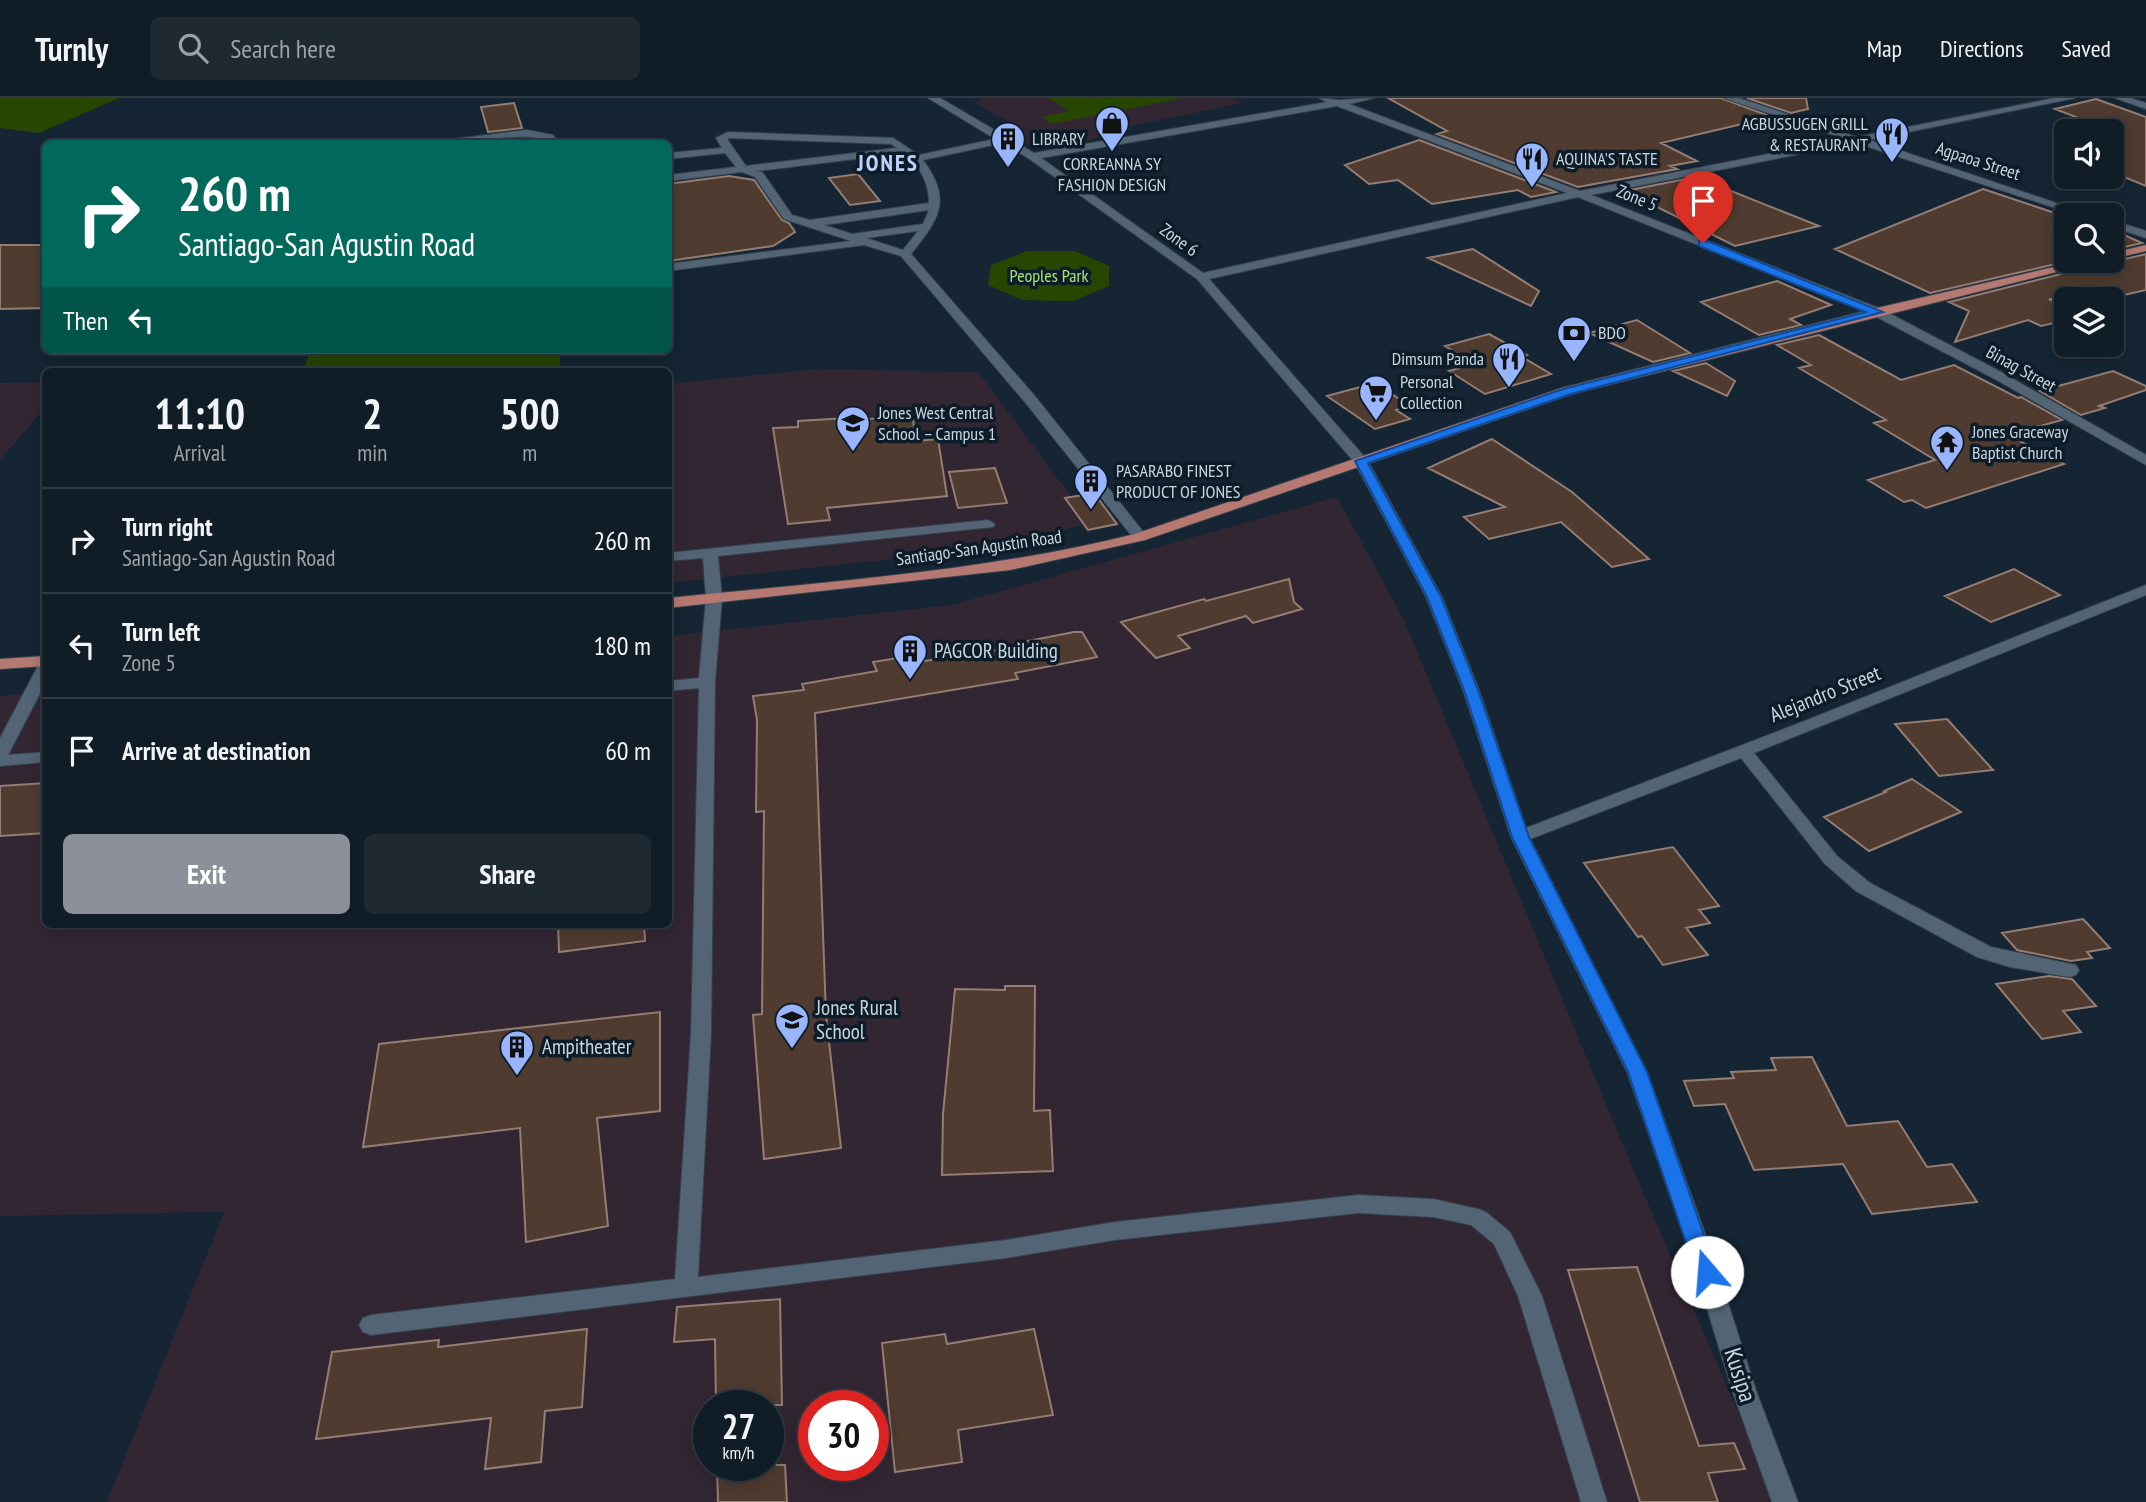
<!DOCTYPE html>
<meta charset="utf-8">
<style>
:root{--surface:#101c26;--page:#1e2932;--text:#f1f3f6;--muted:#9ca1a7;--line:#303a43;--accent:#8c9099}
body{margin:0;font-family:"PT Sans Narrow",sans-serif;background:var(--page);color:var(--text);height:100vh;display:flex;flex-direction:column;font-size:26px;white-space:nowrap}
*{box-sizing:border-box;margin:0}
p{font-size:23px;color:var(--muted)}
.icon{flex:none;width:38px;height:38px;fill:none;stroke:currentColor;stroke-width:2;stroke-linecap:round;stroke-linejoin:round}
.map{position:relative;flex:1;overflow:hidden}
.panel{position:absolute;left:42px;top:270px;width:630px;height:560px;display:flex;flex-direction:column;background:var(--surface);border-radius:10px;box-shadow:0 4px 18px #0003,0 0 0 2px var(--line)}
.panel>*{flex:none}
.top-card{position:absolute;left:42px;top:42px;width:630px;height:214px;border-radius:10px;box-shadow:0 4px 18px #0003,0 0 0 2px var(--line);background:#00695c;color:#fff;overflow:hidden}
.buttons{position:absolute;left:2054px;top:21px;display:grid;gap:14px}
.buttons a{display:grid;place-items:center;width:70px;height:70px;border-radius:10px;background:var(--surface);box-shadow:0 4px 18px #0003,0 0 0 2px var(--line);font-size:35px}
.speed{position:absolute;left:693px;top:1292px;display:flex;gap:14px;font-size:35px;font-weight:700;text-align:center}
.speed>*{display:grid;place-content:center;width:91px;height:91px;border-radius:50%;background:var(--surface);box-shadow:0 4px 18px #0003,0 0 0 2px var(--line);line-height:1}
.speed small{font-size:18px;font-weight:400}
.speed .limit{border:10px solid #d22;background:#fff;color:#111}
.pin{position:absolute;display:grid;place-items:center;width:60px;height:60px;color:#fff;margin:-72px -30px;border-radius:50% 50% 50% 0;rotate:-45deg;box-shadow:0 0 7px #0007}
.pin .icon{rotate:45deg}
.me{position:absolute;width:77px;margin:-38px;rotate:342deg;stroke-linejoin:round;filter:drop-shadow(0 0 5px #0008)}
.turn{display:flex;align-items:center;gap:24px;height:147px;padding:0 21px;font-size:32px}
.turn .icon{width:91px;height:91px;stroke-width:2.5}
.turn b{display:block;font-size:49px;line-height:60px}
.then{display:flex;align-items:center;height:66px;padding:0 21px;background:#0003;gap:14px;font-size:26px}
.eta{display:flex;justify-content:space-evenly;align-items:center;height:119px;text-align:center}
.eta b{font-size:42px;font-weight:700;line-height:49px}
.cta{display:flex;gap:14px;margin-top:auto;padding:14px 21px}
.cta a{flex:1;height:80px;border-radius:10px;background:var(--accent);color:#fff;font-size:28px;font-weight:700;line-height:80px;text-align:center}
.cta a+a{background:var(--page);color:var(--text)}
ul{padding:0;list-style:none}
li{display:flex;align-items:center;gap:21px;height:105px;padding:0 21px;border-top:2px solid var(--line)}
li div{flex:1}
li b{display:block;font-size:26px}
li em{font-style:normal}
header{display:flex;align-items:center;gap:42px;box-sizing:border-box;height:98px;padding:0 35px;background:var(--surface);border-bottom:2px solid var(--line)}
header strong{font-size:33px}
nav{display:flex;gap:38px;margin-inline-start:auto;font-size:24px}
.search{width:490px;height:63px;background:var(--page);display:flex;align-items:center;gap:18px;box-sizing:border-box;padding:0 24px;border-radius:10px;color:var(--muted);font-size:26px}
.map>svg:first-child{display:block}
.commercial{fill:#332633;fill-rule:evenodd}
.green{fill:#274600}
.building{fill:#4f3b30;stroke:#947d72;stroke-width:2}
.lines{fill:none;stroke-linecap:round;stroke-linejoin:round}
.minor-casing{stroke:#36424d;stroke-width:2}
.major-casing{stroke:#36424d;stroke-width:2}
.minor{fill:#536575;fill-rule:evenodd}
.major{fill:#b57972;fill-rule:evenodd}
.route{fill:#1a73e8;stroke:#114b97;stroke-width:2}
.labels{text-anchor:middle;stroke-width:7;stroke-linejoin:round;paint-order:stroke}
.far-poi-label{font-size:18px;fill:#cad5de;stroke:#0c1c29;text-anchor:start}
.far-street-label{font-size:18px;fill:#cad5de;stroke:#0c1c29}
.far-park-label{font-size:18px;fill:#a6e174;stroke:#0c1c29}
.poi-label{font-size:21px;fill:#cad5de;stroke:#0c1c29;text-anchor:start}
.street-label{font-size:21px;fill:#cad5de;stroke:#0c1c29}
.far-district-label{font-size:23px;font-weight:bold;letter-spacing:2px;fill:#bfd1f9;stroke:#0c1c29}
.near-street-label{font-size:24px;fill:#cad5de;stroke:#0c1c29}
</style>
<header>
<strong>Turnly</strong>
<div class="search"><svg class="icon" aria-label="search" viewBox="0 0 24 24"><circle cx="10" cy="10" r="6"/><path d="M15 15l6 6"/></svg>Search here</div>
<nav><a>Map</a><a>Directions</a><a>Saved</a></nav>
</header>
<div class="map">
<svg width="2146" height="1404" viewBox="0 0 2146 1404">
<rect width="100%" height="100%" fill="#152533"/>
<path class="commercial" d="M979,0H1234L1242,5L1122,30L1124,32L1089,42L1071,31L1064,45L1032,49L1010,35L1022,31L974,5L982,3Z
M816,271L978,274L1090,424L1058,434L884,462L669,485L668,286Z
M46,284L45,310L0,362V285Z
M1337,399L1404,522L1636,1078L1777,1404H107L224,1114L0,1118V598L45,593L46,826H668L669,538L952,507ZM709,1307H768V1367H709ZM814,1307H873V1367H814Z"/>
<path class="green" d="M0,0H119L39,35L0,30Z
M1049,0H1183L1052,26L1041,19L1069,13Z
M1027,153H1075L1109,168V188L1073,203L1022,202L988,187L991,167Z
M311,252H560V273H303Z"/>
<path class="building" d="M1388,0H1721L1772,19L1661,45L1697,63L1670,68L1677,71L1578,89L1437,36L1447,33Z
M1747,0H1806L1808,11L1791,15Z
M2096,1L2146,19V88L2112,74V33L2055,11Z
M514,5L522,30L488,34L481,9Z
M1419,42L1556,94L1531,99L1518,92L1432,106L1398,82L1369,86L1345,67Z
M858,76L880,103L850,107L829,80Z
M729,78L754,82L782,122L789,125L795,134L773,148L668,163V86Z
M1696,79L1819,128L1735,148L1625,93Z
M1983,91L2067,119V163H2069L1930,195L1835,151Z
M2113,132L2142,145L2112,152Z
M0,147H46V210L0,211Z
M1473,151L1539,193L1531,208L1428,160Z
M2146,156V192L2106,201H2049L2067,210V222L2041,228L2028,222L1955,244L1969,213L1949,204L2101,166L2103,163L2113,164Z
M1777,183L1831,207L1790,221L1801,227L1759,237L1701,204Z
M1637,222L1690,255L1653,264L1589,235Z
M1489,236L1527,257L1522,259L1551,276L1485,296L1449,273L1475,266L1445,248Z
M1819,237L1901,282L1954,267L2018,300L2021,299L2062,322L2008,337L2064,366L1926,410L1912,402L1904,404L1868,382L1935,362L1874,325L1886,322L1799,270L1811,267L1777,247Z
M1706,265L1735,283L1727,298L1673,273Z
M2113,273L2146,288V292L2099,308L2105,310L2081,317L2040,293Z
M1375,285L1410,308L1396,312L1410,321L1375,331L1327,298Z
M865,319V321L913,319L915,343L938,341L947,398L827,410L830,422L788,426L773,330L798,329V323Z
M1492,341L1572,394L1649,461L1612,469L1561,424L1489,441L1464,419L1505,409L1428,370Z
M995,370L1007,405L958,410L949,374Z
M1094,395L1117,426L1088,432L1065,400Z
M2014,471L2060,497L1991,524L1945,498Z
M1289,481L1294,504L1302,511L1253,525L1246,518L1178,538L1190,550L1156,560L1121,524L1204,501L1206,503Z
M1074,534H1082L1097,559L1015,575L1018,581L815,615L826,917L841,1050L764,1061L753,917L762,916L764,713L756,714L757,622L753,598L804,592L802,586L877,573L873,564L922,556L925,563L1019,548L1018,545Z
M1947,621L1993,672L1939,678L1895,626Z
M1912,681L1961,714L1869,753L1824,719L1886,694L1884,693Z
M46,685V735L0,738V688Z
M1673,749L1719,808L1699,812L1710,825L1686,830L1708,857L1663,867L1642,838L1638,839L1584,765Z
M2083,821L2110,850L2087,854L2092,860L2071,863L2017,852L2002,835Z
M558,826H644L645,843L559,854Z
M2049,878L2072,881L2096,908L2063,913L2081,934L2042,941L1996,886Z
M1005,888H1035L1034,1013L1050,1012L1053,1073L942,1077L943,1016L955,891L1005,892Z
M660,914V1013L597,1020L608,1128L526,1144L520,1030L363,1049L379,946Z
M1812,959L1847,1028L1898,1023L1927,1069L1952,1066L1977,1104L1872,1116L1843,1066L1754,1072L1725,1006L1694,1008L1684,983L1734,980L1731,974L1776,972L1771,960Z
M1637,1169L1699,1348L1734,1345L1745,1371L1708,1375L1718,1404H1640L1568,1172Z
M780,1201L782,1307H716L715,1241L674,1244L677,1209Z
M587,1231L582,1309L545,1313L541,1364L485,1371L491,1320L316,1341L332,1254L439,1242L438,1249Z
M1034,1231L1053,1317L958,1332L962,1364L895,1374L882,1245L945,1236L947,1246Z
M717,1367H785L787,1404H718Z"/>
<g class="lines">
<g class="minor-casing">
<path id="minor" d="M928,0H940L1034,55L1327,4L1319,0L1339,2L1374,0L1349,6L1580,93L1845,41L1724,0H1739L1857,39L2055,0H2075L1869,42L2092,117H2077L1856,45L1591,97L1881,211L2001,274L2146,357V367L1993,280L1873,217L1578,99L1209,181L1368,363L1442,499L1479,592L1526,730L1802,624L2146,487V497L1754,655L1837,758L1870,785L1991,849L2076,867L2079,872L2076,877L2069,879L2010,869L1977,859L1856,793L1825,766L1741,660L1530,741L1647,974L1710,1149L1757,1295L1798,1404H1772L1733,1295L1688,1149L1627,974L1511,739L1463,592L1426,499L1355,365L1197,181L1028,60L1003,45L923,62C953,102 939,121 911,156L1034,297L1145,436L1147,439L1145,442H1135L1024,303L901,158L864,147L668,173V166L851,143L784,121L755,79L742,74L668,83V77L736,69L725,55L668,61V55L722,50L716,40L728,34L893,40L919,57L995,41ZM1337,8L1567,95L1203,175L1041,60ZM729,40L891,46L897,50L746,68L727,41ZM904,55C920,68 929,85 929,105L810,122L792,117L763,75L757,73ZM929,112L923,126L852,136L824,127ZM918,133L903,152L866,140Z
M2115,0H2130L2146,5V11Z
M527,32L553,37L560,46H549C535,30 473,45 452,46C439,46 426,46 413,46Z
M2112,122L2146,133V140L2112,129Z
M988,422L995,426L993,429L718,458L722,500L715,584L711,936L698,1179L1006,1142L1115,1124L1358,1097L1433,1101L1478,1111L1486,1114L1510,1134L1542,1198L1607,1404H1581L1518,1198L1494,1146L1471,1127L1433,1119L1358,1115L1115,1142L1006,1160L371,1237L363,1234L359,1227L363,1220L371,1217L675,1181L691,936L699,590L668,593V583L699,580L706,500L703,460L668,463V455Z
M46,563V584L8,657L46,654V664L0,668V640L38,568Z"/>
</g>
<g class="major-casing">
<path id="major" d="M2146,147V153L2112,161V155Z
M2080,163H2100L1572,296L1145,442L1010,472L668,510V500C824,484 983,474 1135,436L1562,290L1877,210Z
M46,558V568L0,571V561Z"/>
</g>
<use href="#minor" class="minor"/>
<use href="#major" class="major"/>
</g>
<path class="route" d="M1699,143H1707L1883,214L1571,296L1368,365L1441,499L1478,592L1529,739L1647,974L1717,1174L1714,1180L1707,1182L1699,1180L1696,1174L1628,974L1512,739L1464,592L1427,499L1355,363L1563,291L1866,214L1699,148Z"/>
<defs>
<g id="shop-pin" transform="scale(1.75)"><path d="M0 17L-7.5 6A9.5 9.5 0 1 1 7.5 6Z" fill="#98b5fd" stroke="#0c1c29"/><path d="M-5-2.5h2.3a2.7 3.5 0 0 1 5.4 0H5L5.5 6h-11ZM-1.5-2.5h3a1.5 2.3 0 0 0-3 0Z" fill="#111"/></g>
<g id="restaurant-pin" transform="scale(1.75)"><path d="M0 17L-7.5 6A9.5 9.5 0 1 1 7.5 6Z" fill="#98b5fd" stroke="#0c1c29"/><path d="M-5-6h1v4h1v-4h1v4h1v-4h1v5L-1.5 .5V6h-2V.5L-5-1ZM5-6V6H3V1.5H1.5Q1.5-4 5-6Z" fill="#111"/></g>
<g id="building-pin" transform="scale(1.75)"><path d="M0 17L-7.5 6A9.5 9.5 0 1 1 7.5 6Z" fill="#98b5fd" stroke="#0c1c29"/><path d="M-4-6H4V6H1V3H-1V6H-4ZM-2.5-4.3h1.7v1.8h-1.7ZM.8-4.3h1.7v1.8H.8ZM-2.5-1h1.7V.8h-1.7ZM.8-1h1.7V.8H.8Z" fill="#111"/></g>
<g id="bank-pin" transform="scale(1.75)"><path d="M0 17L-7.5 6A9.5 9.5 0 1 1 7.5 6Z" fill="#98b5fd" stroke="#0c1c29"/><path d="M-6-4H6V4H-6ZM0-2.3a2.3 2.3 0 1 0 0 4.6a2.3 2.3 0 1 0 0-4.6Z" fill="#111"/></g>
<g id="supermarket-pin" transform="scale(1.75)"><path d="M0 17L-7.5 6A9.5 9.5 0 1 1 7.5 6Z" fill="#98b5fd" stroke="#0c1c29"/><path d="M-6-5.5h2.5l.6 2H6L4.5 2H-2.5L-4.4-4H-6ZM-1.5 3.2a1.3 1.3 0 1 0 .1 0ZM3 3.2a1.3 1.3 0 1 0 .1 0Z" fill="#111"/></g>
<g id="school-pin" transform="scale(1.75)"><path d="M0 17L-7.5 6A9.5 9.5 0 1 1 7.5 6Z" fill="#98b5fd" stroke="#0c1c29"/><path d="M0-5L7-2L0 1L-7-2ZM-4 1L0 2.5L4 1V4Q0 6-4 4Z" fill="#111"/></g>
<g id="temple-pin" transform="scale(1.75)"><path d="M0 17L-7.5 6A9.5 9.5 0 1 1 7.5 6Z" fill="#98b5fd" stroke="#0c1c29"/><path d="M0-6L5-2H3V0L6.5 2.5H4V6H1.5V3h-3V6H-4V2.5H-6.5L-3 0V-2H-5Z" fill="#111"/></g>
</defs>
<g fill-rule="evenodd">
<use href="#shop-pin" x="1112" y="25"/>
<use href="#restaurant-pin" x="1892" y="36"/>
<use href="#building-pin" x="1008" y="41"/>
<use href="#restaurant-pin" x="1532" y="61"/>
<use href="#bank-pin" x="1574" y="235"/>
<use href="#restaurant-pin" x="1509" y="261"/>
<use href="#supermarket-pin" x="1376" y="294"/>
<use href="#school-pin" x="853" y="325"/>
<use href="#temple-pin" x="1947" y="344"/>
<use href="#building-pin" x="1091" y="383"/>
<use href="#building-pin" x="910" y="553"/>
<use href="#school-pin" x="792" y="922"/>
<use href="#building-pin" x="517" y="949"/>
</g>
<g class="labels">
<g class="far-poi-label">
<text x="1868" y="32" text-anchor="end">AGBUSSUGEN GRILL<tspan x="1868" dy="21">&amp; RESTAURANT</tspan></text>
<text x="1032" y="47">LIBRARY</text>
<text x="1556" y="67">AQUINA'S TASTE</text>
<text x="1112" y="72" text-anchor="middle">CORREANNA SY<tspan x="1112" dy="21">FASHION DESIGN</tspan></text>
<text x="1598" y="241">BDO</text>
<text x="1484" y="267" text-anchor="end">Dimsum Panda</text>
<text x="1400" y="290">Personal<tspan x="1400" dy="21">Collection</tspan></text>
<text x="878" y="321">Jones West Central<tspan x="878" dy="21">School – Campus 1</tspan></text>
<text x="1972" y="340">Jones Graceway<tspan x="1972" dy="21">Baptist Church</tspan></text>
<text x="1116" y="379">PASARABO FINEST<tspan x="1116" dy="21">PRODUCT OF JONES</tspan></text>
</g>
<g class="far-street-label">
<text transform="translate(1978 63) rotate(18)" y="6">Agpaoa Street</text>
<text transform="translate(1637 100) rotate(22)" y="6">Zone 5</text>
<text transform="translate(1179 142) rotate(36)" y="6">Zone 6</text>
<text transform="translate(2021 271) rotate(29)" y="6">Binag Street</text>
<text transform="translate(979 450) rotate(-8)" y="6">Santiago-San Agustin Road</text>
</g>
<g class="far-park-label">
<text x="1049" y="184">Peoples Park</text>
</g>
<g class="poi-label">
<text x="934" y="560">PAGCOR Building</text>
<text x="816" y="917">Jones Rural<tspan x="816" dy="24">School</tspan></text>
<text x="542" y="956">Ampitheater</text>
</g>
<g class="street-label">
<text transform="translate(1825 596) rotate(-22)" y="7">Alejandro Street</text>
</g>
<g class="far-district-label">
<text x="888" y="73">JONES</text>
</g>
<g class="near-street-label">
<text transform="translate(1740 1277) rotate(72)" y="8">Kusipa</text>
</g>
</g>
</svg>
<div class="buttons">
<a><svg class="icon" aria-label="sound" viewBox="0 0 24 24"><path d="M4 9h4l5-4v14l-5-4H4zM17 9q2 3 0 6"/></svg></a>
<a><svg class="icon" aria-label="search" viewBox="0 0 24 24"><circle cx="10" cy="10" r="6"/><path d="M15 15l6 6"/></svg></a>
<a><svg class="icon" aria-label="layers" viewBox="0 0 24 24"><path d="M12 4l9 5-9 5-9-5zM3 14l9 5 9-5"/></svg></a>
</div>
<div class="speed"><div>27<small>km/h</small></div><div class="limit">30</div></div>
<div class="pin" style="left:1703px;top:145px;background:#d93025"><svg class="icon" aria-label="arrive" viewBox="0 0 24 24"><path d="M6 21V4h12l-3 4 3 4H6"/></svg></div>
<svg class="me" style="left:1707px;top:1174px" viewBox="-20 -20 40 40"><circle r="19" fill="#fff"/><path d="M0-13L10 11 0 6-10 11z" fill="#1a73e8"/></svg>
<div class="top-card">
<div class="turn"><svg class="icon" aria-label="right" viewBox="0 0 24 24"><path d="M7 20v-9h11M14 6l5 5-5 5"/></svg><div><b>260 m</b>Santiago-San Agustin Road</div></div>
<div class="then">Then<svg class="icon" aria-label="left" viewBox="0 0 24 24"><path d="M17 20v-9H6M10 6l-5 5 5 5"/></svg></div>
</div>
<section class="panel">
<div class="eta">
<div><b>11:10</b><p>Arrival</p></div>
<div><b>2</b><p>min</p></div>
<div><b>500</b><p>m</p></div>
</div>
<ul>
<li><svg class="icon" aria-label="right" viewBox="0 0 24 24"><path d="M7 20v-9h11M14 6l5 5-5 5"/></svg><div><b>Turn right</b><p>Santiago-San Agustin Road</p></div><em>260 m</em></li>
<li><svg class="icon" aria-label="left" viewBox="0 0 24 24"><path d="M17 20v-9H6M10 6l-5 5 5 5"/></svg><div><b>Turn left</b><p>Zone 5</p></div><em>180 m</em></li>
<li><svg class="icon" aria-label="arrive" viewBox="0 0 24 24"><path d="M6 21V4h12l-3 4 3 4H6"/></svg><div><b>Arrive at destination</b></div><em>60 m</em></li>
</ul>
<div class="cta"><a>Exit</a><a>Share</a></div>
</section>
</div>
